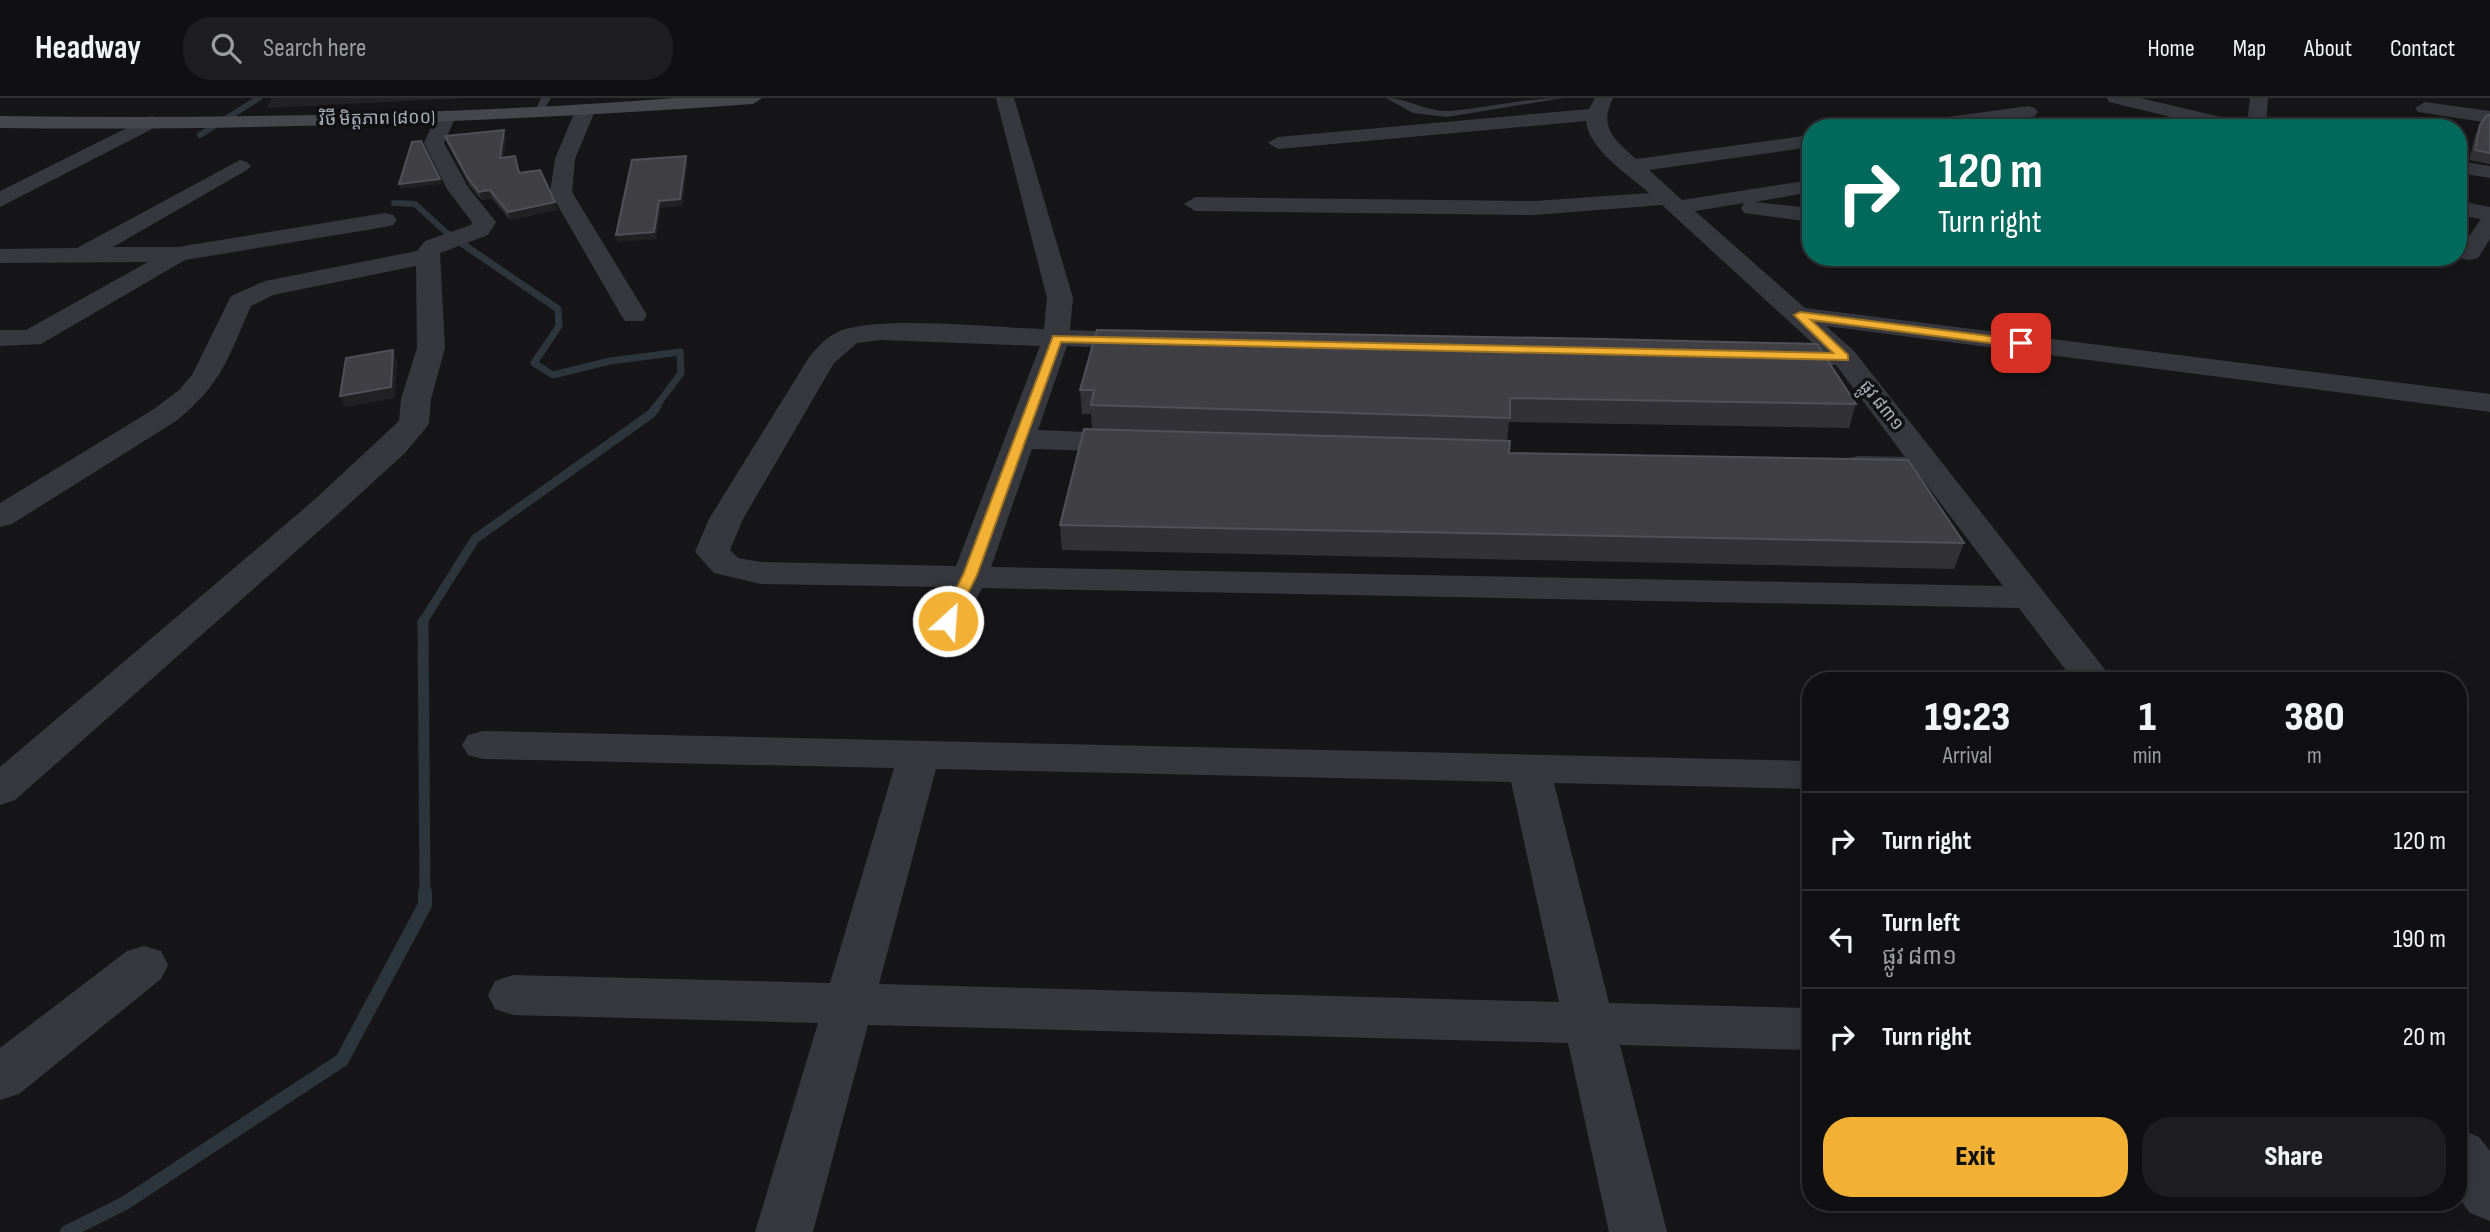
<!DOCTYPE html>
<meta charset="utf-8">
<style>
:root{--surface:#101012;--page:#1e1e20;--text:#f1f3f6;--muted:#9c9d9f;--line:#303032;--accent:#f2b134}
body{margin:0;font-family:"Sofia Sans Condensed","Noto Sans Khmer",sans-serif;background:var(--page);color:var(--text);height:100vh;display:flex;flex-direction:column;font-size:26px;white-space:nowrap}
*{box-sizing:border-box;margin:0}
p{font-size:23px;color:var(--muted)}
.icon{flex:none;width:38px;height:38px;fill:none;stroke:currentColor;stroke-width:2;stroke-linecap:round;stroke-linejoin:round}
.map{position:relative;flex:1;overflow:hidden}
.side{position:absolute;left:1802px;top:574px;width:665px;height:539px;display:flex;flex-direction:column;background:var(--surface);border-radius:28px;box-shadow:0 4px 18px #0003,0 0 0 2px var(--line)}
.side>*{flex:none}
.guide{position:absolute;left:1802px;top:21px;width:665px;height:147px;border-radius:28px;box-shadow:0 4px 18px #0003,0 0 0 2px var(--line);background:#00695c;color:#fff;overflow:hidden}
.pin{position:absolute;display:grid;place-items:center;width:60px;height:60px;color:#fff;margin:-30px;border-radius:14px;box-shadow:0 4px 10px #0006}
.me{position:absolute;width:77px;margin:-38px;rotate:26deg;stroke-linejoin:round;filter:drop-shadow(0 0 5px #0008)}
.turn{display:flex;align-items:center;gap:24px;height:147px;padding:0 21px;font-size:32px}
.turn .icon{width:91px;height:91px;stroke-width:2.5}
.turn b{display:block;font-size:49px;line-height:60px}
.eta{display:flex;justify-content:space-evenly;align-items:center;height:119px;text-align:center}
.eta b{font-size:42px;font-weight:800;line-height:49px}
.cta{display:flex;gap:14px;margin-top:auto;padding:14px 21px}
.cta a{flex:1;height:80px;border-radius:28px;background:var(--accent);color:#111;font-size:28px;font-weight:800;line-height:80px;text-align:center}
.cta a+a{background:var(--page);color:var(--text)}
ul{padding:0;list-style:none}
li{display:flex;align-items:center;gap:21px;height:98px;padding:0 21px;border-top:2px solid var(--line)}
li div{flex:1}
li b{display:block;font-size:26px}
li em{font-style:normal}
header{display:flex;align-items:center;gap:42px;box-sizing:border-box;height:98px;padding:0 35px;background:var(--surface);border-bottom:2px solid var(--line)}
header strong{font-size:33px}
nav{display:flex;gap:38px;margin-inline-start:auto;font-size:24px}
.search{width:490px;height:63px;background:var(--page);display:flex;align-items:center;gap:18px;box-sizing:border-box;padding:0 24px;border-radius:28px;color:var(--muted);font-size:26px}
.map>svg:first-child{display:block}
.built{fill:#222225}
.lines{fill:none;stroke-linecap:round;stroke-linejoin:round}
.stream-far4{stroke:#2c353c;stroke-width:6}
.stream-far3{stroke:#2c353c;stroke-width:7}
.stream-far2{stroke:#2c353c;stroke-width:9}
.stream-far1{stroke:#2c353c;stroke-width:11}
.stream{stroke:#2c353c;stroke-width:14}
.service{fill:#37383d;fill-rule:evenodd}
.minor{fill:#37383d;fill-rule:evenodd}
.secondary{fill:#45474d;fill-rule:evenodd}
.wall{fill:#323236}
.shaded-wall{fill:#212124}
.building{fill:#3f3f44;stroke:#4f5156;stroke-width:2}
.route{fill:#f2b134;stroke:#9d7322;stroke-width:2}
.labels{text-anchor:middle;stroke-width:7;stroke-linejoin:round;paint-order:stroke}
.far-street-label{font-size:18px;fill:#a8adb8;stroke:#111113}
</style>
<header>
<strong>Headway</strong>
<div class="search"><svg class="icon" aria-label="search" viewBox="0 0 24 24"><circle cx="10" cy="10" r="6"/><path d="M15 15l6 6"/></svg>Search here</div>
<nav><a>Home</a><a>Map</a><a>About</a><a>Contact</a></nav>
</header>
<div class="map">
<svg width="2490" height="1134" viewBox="0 0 2490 1134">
<rect width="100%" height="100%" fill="#161618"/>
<path class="built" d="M273,0H468L266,10Z"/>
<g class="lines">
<path class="stream-far4" d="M200,37L259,0
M394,105L415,106L450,138"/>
<path class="stream-far3" d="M448,136L558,211L559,228L534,265L553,277L610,263L680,254L681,275L655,310"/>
<path class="stream-far2" d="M422,525L475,441L651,316L657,308"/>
<path class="stream-far1" d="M423,524L425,796"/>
<path class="stream" d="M67,1134L125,1105L342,962L425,807V794"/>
<path class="service" d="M541,0H551L541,17H533Z
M1386,0C1408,0 1426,14 1449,13C1487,10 1524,0 1563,0L1447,19L1413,15Z"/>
<path class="minor" d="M996,0H1014L1073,200L1070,232L1145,235L1155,237L1159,243L1155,249L1145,251L1067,248L1038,332L1135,336L1146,338L1150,345L1146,352L1135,354L1032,351L991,469L2003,488L1920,378L1849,374L1844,367L1849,360L1860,358L1905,359L1836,267L1762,264L1758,258L1762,252L1818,250L1662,107L1534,117L1195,113L1184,106L1195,99L1534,103L1649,95C1628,76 1589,52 1586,23L1278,51L1268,45L1278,39L1589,11L1595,0H1613C1598,30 1615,42 1636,61L1811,37V49L1649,72L1682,102L1811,82V94L1755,104L1811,110V124L1744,115L1741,110L1744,105L1695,113L1805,210L2490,296V314L1826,228L1854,253L2114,583H2074L2019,510L982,490L961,531L948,534L935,531L930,523L946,489L761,486L714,475L695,454L709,421L808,261C816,250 827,238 840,233C882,217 994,230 1044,231L1047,200ZM881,242L1040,248L956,468L761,464L738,460L730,452L743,421L834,265L857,245Z
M2107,0H2140L2247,25L2250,0H2268L2266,30H2216L2109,4Z
M2425,4L2490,13V25L2418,14L2415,10Z
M585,7L595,13L575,61L572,94L647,217L643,223H625L621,217L550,94L555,61L575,13Z
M2028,8L2035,10L2038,14L2035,18L1956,30H1901L1911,24Z
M446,12L456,18L444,45L468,89L496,124L488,137L440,155L445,250L431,301L429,325L425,331L405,355L337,417L15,702L0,707V669L313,403L399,323L401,301L417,250L416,168L273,197L251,208C228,260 222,286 176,323L12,426L0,429V405L154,311L179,292L192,277L231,198L265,183L417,153L425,143L471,127L472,124L447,91L424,45L436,18Z
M151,18L158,20L161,24L158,28L0,109V93Z
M240,62L247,64L251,68L247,72L113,149H178L385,115L393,117L397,122L393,127L385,129L185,162L41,246L0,248V232H26L148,164L0,165V151L77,150Z
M2459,63L2490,68V80L2459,75Z
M2459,103L2490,109V141L2478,160L2469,162L2455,159H2459V146L2463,147L2481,121L2459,117Z
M483,633L1811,663V691L1554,685L1609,905L1811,910V952L1620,947L1667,1134H1609L1568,945L868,927L813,1134H755L818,925L513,917L495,911L488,897L495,883L513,877L830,885L894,670L483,661L468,657L462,647L468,637ZM936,671L1511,684L1559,904L879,886Z
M144,848L161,853L168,867L161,881L19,996L0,1002V950L127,853Z
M2459,1031L2479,1039L2490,1053V1123L2470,1115L2459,1100Z"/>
<path class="secondary" d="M676,0H762L753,6C502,24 252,33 0,30V18C226,21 451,17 676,0Z"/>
</g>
<path class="wall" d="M2490,17V66L2469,62L2475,37L2480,27Z
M445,38L506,39L503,60L557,112L510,122L492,100L482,102L470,88L447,45Z
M1080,292L1856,306L1849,330L1509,324L1507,343L1509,355L1964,445L1954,471L1062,452L1060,427L1092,331L1091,316H1082Z"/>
<path class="shaded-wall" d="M504,32L506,39L503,68L500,60Z
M686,58L688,64L682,108L661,110L656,141L618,144L616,137L659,103Z
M440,81L442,86L401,91L399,86Z
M490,92L492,100L482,102L479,94Z
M555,104L557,112L510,122L508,114Z
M393,252L397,263L395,300L345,309L340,298Z"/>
<path class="building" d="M2487,17H2490V55L2475,52L2480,27Z
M504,32L500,60L515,58L519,75L540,72L555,104L508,114L490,92L479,94L468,80L445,38Z
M421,43L440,81L399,86L412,44Z
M686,58L680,101L659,103L654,134L616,137L632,62Z
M1097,232L1603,241L1817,246L1856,306L1510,300V320L1091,307L1094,292H1080Z
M393,252L391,289L340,298L346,260Z
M1084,331L1510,343L1509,355L1908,362L1964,445L1060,427Z"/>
<path class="route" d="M1800,214L2021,242L2026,245L2021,249L1811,222L1848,257V262L1061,244L977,477L953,526H942L940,523L963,477L1053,238L1833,255L1796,219L1794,217Z"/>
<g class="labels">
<g class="far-street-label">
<text transform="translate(377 20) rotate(-1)" y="6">វិថី មិត្តភាព (៨០០)</text>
<text transform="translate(1882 307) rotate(51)" y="6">ផ្លូវ ៨៣១</text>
</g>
</g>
</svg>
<div class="pin" style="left:2021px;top:245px;background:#d93025"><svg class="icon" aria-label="arrive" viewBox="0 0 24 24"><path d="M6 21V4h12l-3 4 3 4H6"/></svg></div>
<svg class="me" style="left:948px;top:523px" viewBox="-20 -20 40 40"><circle r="17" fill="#f2b134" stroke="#fff" stroke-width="3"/><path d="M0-11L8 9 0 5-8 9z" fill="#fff"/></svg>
<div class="guide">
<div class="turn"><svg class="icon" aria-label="right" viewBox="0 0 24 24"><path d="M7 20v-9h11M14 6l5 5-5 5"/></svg><div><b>120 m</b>Turn right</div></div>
</div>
<section class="side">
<div class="eta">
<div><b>19:23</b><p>Arrival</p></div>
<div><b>1</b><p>min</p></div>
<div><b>380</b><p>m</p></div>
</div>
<ul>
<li><svg class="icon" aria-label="right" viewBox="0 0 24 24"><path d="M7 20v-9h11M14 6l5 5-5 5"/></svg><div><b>Turn right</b></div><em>120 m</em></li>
<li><svg class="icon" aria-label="left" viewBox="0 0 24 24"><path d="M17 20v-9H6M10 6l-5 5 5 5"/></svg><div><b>Turn left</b><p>ផ្លូវ ៨៣១</p></div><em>190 m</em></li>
<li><svg class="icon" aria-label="right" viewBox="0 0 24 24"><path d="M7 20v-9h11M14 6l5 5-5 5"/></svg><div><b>Turn right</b></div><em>20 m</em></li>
</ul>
<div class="cta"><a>Exit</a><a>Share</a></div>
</section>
</div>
